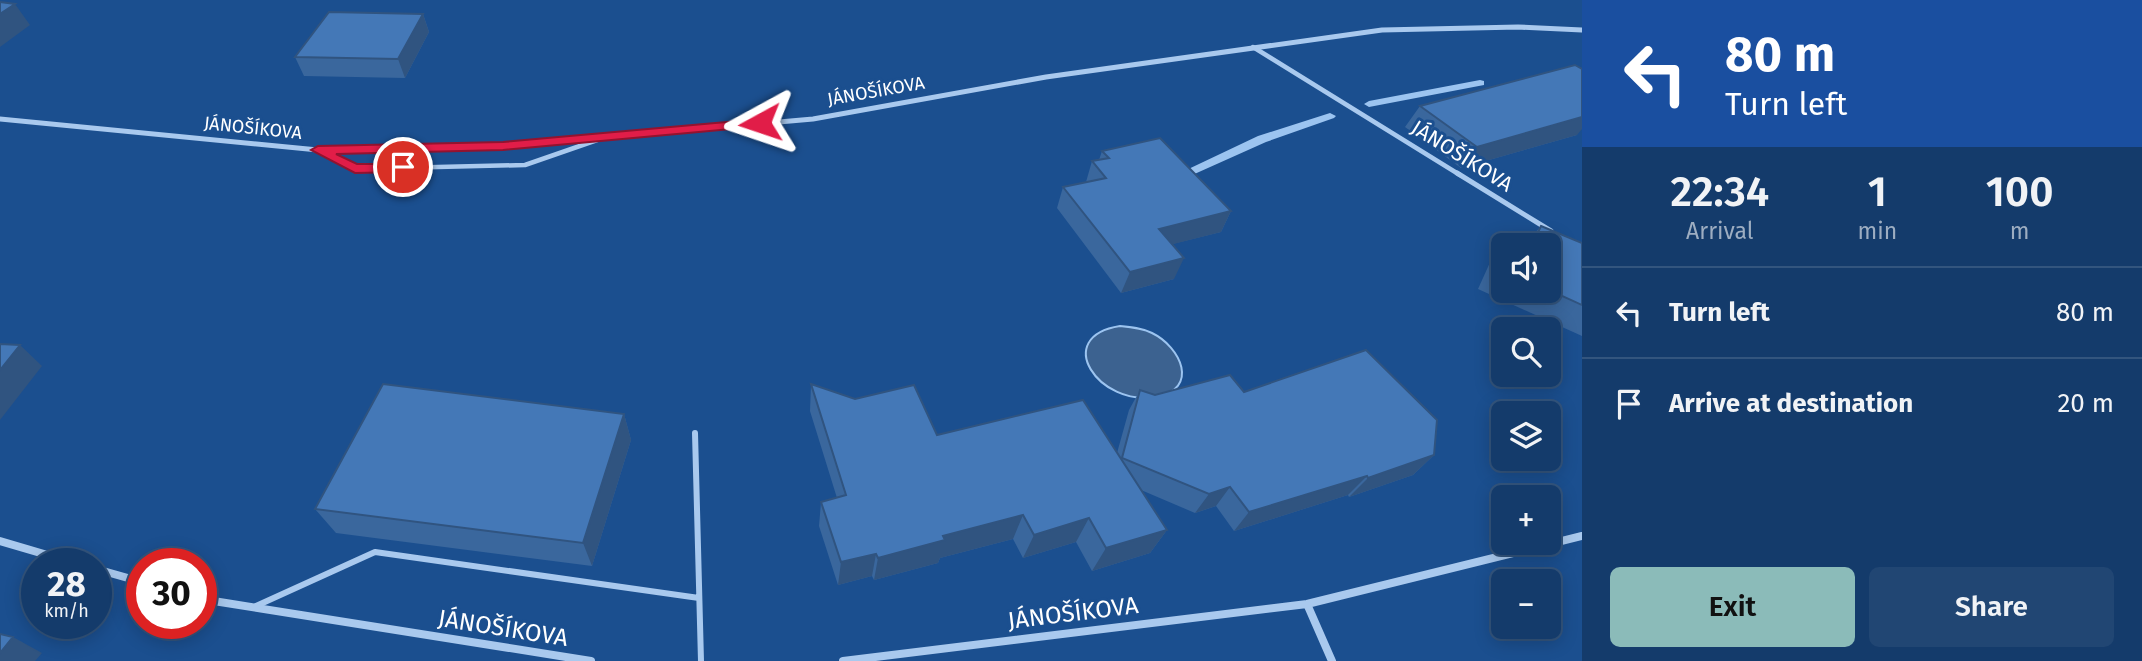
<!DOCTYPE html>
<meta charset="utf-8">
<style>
:root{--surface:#143b6b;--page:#214673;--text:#f1f3f6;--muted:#9dadc1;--line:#33557e;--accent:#8bbbb9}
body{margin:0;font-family:"Fira Sans",sans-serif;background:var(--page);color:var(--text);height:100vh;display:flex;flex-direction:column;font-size:26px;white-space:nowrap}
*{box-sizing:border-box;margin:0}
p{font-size:23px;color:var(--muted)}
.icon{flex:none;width:38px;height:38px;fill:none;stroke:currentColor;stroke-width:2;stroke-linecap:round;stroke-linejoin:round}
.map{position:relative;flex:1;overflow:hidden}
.side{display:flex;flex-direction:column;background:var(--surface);width:560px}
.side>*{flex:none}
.hud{background:#1a4fa0;color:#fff;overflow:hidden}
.fabs{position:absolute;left:1491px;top:233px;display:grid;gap:14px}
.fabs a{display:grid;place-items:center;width:70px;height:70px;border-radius:10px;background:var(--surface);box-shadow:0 4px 18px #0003,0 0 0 2px var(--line);font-size:35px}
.speed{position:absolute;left:21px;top:548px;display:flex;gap:14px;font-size:35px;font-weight:700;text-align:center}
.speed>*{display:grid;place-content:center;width:91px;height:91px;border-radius:50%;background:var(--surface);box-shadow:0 4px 18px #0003,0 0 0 2px var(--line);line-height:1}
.speed small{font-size:18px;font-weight:400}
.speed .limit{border:10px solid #d22;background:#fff;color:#111}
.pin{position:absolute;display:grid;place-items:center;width:60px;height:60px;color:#fff;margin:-30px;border:4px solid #fff;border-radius:50%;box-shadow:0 2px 7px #0007}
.me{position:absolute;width:77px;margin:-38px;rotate:265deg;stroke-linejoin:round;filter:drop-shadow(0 0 5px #0008)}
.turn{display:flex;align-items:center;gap:24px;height:147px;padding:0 28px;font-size:32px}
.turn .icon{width:91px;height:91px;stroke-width:2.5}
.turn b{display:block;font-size:49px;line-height:60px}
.eta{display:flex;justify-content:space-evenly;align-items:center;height:119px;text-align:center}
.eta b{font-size:42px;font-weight:600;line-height:49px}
.button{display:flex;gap:14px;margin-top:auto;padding:14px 28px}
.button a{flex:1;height:80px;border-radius:10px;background:var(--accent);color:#111;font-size:28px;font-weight:600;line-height:80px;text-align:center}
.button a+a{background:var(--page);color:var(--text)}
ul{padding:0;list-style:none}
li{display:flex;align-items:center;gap:21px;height:91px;padding:0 28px;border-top:2px solid var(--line)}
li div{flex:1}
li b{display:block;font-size:26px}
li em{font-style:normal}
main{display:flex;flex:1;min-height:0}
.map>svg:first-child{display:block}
.water{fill:#3c6290;stroke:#9cc4f0;stroke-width:2}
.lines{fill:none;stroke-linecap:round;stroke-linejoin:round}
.stream{fill:#9cc4f0;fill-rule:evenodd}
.service-far2{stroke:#a9c9ee;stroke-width:4.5}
.service-far1{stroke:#a9c9ee;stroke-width:5}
.service{stroke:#a9c9ee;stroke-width:6}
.minor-far1{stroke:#a9c9ee;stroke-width:5}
.minor{stroke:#a9c9ee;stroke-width:8}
.wall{fill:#3a679d}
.shaded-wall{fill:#305480}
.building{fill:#4478b7;stroke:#305480;stroke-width:2}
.route{fill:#e11d48;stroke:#92132f;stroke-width:2}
.labels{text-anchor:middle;stroke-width:6;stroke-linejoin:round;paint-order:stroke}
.far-street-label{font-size:18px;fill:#fff;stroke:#1b4f8f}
.street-label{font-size:21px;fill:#fff;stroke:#1b4f8f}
.near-street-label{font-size:24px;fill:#fff;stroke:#1b4f8f}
</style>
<main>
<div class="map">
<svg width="1582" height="661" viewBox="0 0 1582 661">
<rect width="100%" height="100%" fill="#1b4f8f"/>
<path class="water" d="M1120,326C1131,327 1142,328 1152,333C1181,347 1200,389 1156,397C1099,407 1051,337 1120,326Z"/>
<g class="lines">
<path class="stream" d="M1480,80L1484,81V85L1369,107L1364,104L1369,101Z
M1330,113L1336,116L1334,118L1266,142L1190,176H1182L1180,173L1258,136Z"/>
<path class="service-far2" d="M1253,47L1460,175
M318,150L355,169L525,165L600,139"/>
<path class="service-far1" d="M1457,173L1551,231"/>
<path class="service" d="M695,433L701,661
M256,606L375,552L699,598"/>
<path class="minor-far1" d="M0,119L318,150L503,146L813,119L1046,77L1382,30L1518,27L1582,30"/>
<path class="minor" d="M0,541L78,564
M96,569L142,582
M201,599L591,661
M1307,604L1332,661
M843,661L1307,604L1582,536"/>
</g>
<path class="wall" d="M423,14L429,32L405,78L304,76L295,57Z
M1420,106L1577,135L1461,168L1405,127Z
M1102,151L1231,211L1221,232L1172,244L1174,279L1121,293L1057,208L1063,187L1086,182L1092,161L1099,160Z
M1541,226L1582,243V336L1478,289L1492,258L1503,245V290H1549V245H1503L1511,236L1526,243Z
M811,384L937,435L1117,453L1129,410L1140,390L1155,395L1244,392L1434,455L1413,475L1349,497L1348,495L1234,531L1216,506L1195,513L1141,490L1167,530L1150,553L1092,571L1076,542L1023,558L1013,539L940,558L938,563L874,580L872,576L838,585L819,526L821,502L837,498L810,411Z
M624,414L631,440L592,566L336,533L315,509Z"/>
<path class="shaded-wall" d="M15,4L30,25L0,47V14Z
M423,14L429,32L405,78L398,59Z
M1582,112V129L1577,135L1461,168L1477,147Z
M1231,211L1221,232L1150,250L1159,229Z
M1184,258L1174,279L1121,293L1130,272Z
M20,345L42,366L0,420V370Z
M624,414L631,440L592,566L583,543Z
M1434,455L1413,475L1349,497L1368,478Z
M1367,476L1348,495L1234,531L1249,512Z
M1230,487L1216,506L1195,513L1209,494Z
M1023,515L1013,539L940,558L938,563L874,580L878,558L943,536Z
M1089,518L1076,542L1023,558L1034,535Z
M1167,530L1150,553L1092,571L1106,548Z
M876,554L872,576L838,585L841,562Z
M13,637L42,653L35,661H0V653Z"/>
<path class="building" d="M0,2L15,4L0,14Z
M329,12L423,14L398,59L295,57Z
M1575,65L1582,69V117L1477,147L1420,106Z
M1160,138L1231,211L1159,229L1184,258L1130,272L1063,187L1106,178L1092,161L1109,158L1102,151Z
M1541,226L1582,243V305L1549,290V245H1532Z
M1511,236L1531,245H1507Z
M1503,254V270L1497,268Z
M0,344L20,345L0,370Z
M1366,350L1437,420L1434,455L1368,478L1367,476L1249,512L1230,487L1209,494L1122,458L1140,390L1155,395L1230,375L1244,392Z
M383,384L624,414L583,543L315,509Z
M811,384L855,399L914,385L937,435L1083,400L1167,530L1106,548L1089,518L1034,535L1023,515L943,536L945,540L878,558L876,554L841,562L821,502L846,495Z
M0,634L13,637L0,653Z"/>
<path class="route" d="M760,119L765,120V126L503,150L336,154L357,164H408L410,167L403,172L355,173L311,150L318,146L503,142Z"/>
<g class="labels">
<g class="far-street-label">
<text transform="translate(876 91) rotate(-10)" y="6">JÁNOŠÍKOVA</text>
<text transform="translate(253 128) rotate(6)" y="6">JÁNOŠÍKOVA</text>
</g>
<g class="street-label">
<text transform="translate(1462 156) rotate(32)" y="7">JÁNOŠÍKOVA</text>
</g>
<g class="near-street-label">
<text transform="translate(1073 613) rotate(-7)" y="8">JÁNOŠÍKOVA</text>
<text transform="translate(503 628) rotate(9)" y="8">JÁNOŠÍKOVA</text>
</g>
</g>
</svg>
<div class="fabs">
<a><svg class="icon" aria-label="sound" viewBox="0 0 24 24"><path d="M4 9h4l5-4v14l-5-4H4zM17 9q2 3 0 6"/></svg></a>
<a><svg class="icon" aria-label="search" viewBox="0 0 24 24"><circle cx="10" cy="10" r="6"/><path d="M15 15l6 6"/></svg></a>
<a><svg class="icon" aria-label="layers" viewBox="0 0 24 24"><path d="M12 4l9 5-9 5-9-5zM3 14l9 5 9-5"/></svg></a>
<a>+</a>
<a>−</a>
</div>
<div class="speed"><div>28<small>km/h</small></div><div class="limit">30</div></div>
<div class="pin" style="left:403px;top:167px;background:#d93025"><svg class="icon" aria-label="arrive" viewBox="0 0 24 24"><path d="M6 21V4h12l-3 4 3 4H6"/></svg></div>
<svg class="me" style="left:760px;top:123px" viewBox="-20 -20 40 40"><path d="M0-17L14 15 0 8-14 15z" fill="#e11d48" stroke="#fff" stroke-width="4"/></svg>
</div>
<section class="side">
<div class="hud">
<div class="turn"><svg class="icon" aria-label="left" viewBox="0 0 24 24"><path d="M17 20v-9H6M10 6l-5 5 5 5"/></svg><div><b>80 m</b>Turn left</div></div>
</div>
<div class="eta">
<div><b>22:34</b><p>Arrival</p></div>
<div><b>1</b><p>min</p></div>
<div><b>100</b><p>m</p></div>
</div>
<ul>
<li><svg class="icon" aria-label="left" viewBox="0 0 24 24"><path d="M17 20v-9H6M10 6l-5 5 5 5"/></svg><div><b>Turn left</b></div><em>80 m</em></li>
<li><svg class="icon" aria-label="arrive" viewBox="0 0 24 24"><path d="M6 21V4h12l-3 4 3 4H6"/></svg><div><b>Arrive at destination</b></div><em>20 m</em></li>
</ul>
<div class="button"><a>Exit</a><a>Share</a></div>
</section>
</main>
